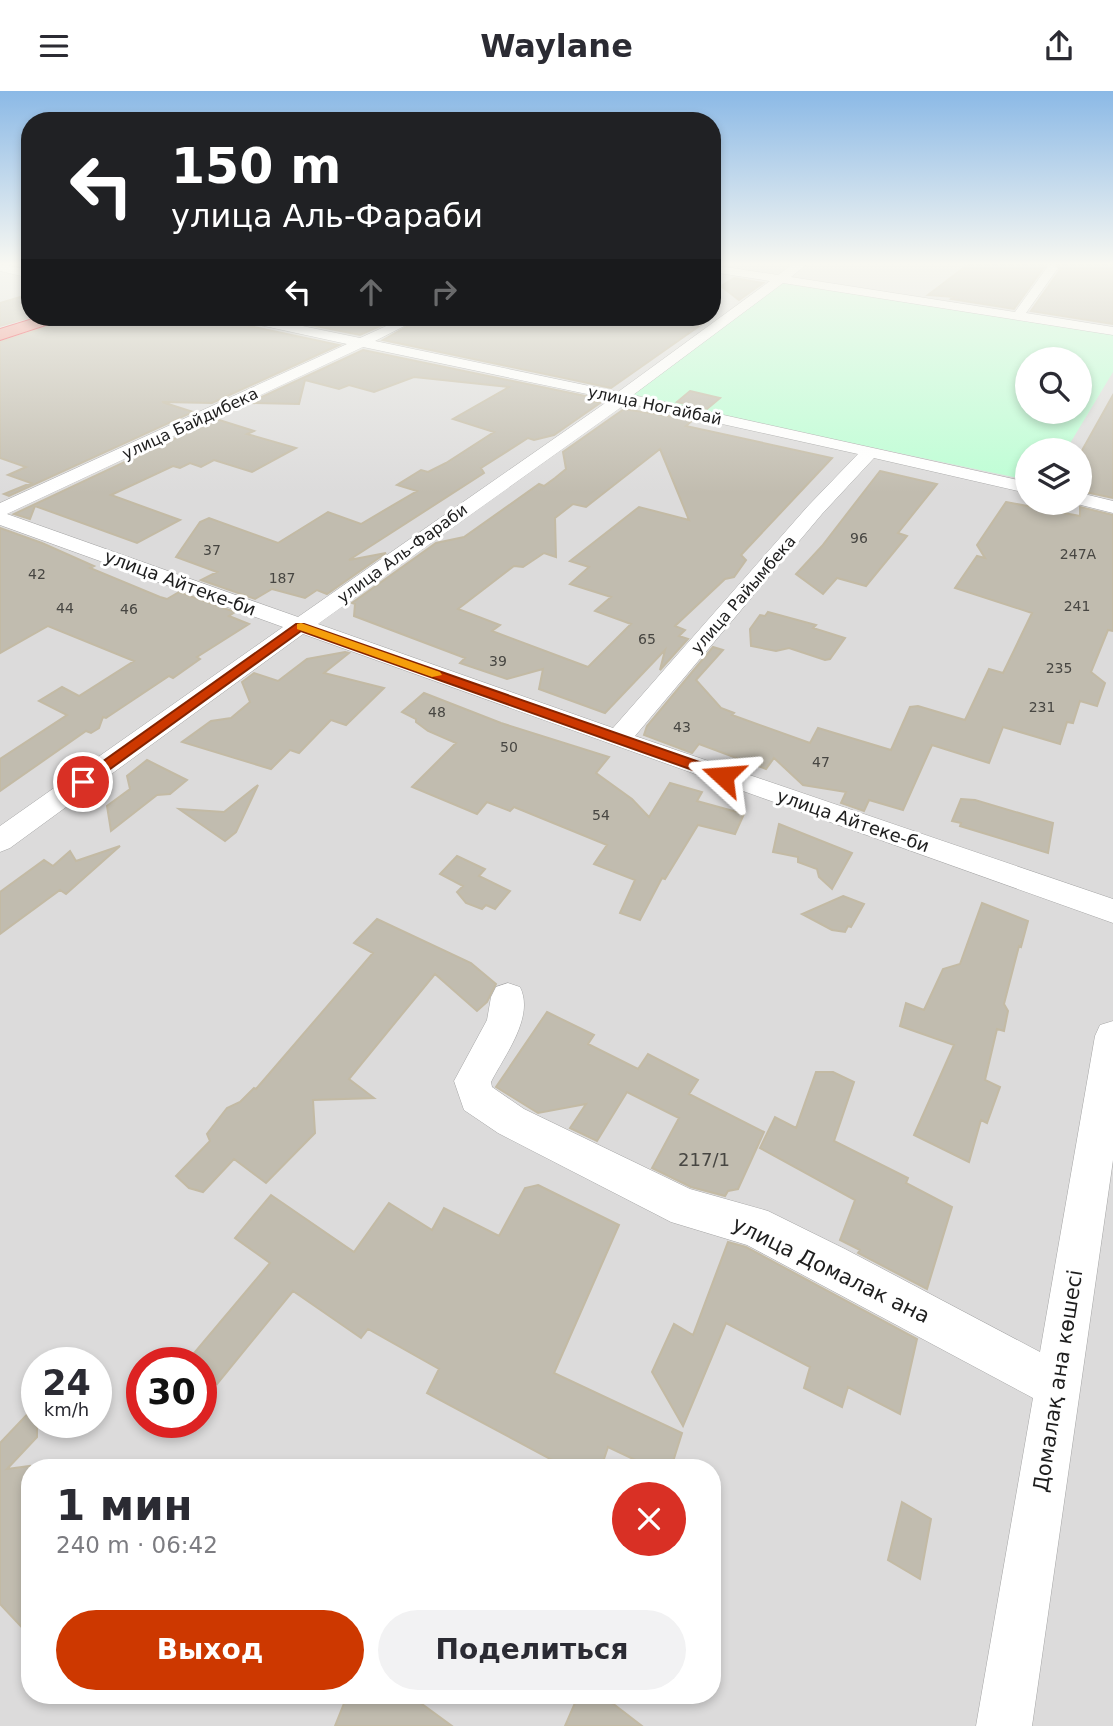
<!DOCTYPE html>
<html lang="ru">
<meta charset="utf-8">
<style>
:root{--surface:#fff;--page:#f2f2f3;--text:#2b2b33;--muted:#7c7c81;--accent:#cd3800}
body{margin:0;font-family:"DejaVu Sans",sans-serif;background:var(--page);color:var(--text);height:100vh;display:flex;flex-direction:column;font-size:26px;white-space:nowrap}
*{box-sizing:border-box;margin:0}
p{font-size:23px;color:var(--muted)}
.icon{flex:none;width:38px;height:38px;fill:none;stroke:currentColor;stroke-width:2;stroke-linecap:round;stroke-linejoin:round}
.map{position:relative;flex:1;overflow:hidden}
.sheet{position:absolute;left:21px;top:1368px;width:700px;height:245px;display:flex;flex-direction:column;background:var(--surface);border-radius:28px;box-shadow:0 4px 10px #0003}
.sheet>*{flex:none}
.top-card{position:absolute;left:21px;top:21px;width:700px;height:214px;border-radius:28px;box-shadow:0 4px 10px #0003;background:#202124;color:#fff;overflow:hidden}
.buttons{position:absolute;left:1015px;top:256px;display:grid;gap:14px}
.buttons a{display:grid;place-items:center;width:77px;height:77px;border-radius:50%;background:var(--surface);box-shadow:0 4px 10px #0003;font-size:35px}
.speed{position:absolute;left:21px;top:1256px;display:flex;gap:14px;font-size:35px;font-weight:700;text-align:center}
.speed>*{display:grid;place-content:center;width:91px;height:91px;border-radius:50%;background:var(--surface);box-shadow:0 4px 10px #0003;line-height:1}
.speed small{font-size:18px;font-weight:400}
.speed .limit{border:10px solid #d22;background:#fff;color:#111}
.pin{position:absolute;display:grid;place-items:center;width:60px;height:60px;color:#fff;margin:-30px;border:4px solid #fff;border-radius:50%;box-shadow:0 2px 7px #0007}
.me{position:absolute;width:77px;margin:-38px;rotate:289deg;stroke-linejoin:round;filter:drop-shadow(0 0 5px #0008)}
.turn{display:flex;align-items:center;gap:24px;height:147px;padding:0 35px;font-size:32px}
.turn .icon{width:91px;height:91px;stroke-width:2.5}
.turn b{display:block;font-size:49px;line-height:60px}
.lanes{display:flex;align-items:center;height:66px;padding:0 35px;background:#0003;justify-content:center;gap:35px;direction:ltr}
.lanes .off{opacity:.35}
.round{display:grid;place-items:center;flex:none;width:74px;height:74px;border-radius:37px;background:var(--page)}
.overview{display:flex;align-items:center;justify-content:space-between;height:119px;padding:0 35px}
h1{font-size:42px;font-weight:800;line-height:52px}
.primary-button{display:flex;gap:14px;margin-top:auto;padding:14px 35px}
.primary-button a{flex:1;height:80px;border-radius:42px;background:var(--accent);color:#fff;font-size:28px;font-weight:800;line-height:80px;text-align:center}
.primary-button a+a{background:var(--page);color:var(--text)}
header{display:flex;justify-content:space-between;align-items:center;height:91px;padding:0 35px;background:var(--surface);font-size:32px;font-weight:800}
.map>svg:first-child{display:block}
.residential{fill:#dcdbdb;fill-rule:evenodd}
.park{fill:#bcfed4;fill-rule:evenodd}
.building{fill:#c1bcaf;stroke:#c3baa4;stroke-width:2;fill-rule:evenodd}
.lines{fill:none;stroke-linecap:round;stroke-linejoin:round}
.street-casing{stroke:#a5a5a5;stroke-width:1}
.highway-casing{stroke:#ea1523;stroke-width:2}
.street{fill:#fff;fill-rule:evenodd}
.highway{fill:#ee8d84;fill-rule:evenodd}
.route{fill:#cd3800;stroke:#852400;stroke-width:2}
.slow{fill:#f59e0b}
.labels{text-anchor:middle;stroke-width:6;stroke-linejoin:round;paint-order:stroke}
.number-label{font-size:14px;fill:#474642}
.far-street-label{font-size:16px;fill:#1e1e1e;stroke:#fff}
.street-label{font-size:18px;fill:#1e1e1e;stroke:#fff}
.near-number-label{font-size:18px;fill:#474642}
.near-street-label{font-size:21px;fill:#1e1e1e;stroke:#fff}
</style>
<header><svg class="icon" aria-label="menu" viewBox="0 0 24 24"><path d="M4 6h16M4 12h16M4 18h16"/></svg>Waylane<svg class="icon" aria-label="share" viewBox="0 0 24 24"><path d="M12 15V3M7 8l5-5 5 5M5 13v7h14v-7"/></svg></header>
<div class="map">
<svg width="1113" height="1635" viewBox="0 0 1113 1635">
<rect width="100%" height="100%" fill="#f0efe3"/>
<path class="residential" d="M0,173H30V226H712V173H1113V1635H0ZM1027,268H1080V320H1027ZM1027,359H1080V411H1027ZM37,1272H96V1332H37ZM142,1272H201V1332H142ZM30,1377H712V1605H30Z"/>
<path class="park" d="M782,192L1113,243V281L1066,359H1027V389L628,305ZM1027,268H1080V320H1027Z"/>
<path class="building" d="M969,173H1046L1014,218L951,208L954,206L928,204Z
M1057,173H1113V233L1031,220L1060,179Z
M734,187L763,192L739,209L721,195Z
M30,203L31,226L0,235V212Z
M66,226H233L240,233L339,254L212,312L162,311L193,321L9,405L4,403L31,392L8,384L26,376L0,367V251L62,231Z
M271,226H400L360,244Z
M424,226H712L611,297L383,249Z
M363,259L595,307L590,310L600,312L554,344L534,349L528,347L481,377L484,382L349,469L386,462L327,503L317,499L305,507L272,498L255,508L201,489L217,481L176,466L200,431L209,427L278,452L328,421L361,433L417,400L397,394L421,379L428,381L446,372L494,341L453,328L509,296L414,286L374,301L349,294L339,298L305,289L299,313L249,312Z
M690,300L720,307L707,318L677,311Z
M1113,304V407L1080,400V363Z
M624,318L693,329L686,335L832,367L741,464L746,469L734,486L725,488L675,535L685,539L679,545L688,548L660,579L665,559L605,622L539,598L543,578L507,588L460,572L465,567L354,525L355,513L352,512L436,452L464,446L539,393L544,395L555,387L566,378L563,361ZM660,358L689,429L639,416L570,470L589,476L570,493L611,506L595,520L631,533L588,576L492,540L500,534L458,518L514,475L523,476L544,462L556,466L555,427L573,413L586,416Z
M216,328L254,340L247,343L296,357L252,381L214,369L201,376L190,372L180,377L173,375L111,404L180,429L137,452L35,415L30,428L14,423Z
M880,380L937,393L898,442L907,445L866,495L837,487L823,503L796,483L822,455Z
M1006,411L1080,425V416L1113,424V540L1108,539L1091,581L1105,592L1097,615L1080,610L1073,632L1067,631L1060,653L1003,636L989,672L932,654L903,719L869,709L864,720L841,712L846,701L803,694L774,667L766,678L699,653L692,662L644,644L647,635L713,556L723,559L696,589L721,617L734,622L732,624L810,652L818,637L891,659L910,616L918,615L965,629L989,578L1003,582L1032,522L955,497L977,465L985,467L977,454Z
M0,437L42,452L94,475L90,477L160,506L167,508L179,501L235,521L229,525L249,533L197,566L200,568L173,587L169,585L106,627L103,626L99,637L91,642L86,640L0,700V668L67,624L39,610L62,596L79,605L134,570L48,535L0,562Z
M768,521L816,534L813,537L845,547L830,568L825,569L789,557L776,560L751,555L750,538L760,524L765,525Z
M345,561L349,562L324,582L384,597L346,634L331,629L299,662L290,659L271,678L182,651L211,630L231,627L250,611L242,591L254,582L278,590L307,568Z
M424,602L501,632L609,666L596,682L632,708L649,726L670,692L702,701L697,710L744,723L735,743L698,734L665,788L662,787L640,829L620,822L635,789L594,773L607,754L514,716L510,720L487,711L477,723L412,696L456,652L428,640L416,631V628L402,621Z
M147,669L187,689L170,703L157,704L111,740L107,715L130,698L127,685Z
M258,694L236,741L225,750L179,718L224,721Z
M961,708L975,709L1053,732L1048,762L960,735L961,732L952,730Z
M779,733L852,762L832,798L819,786L817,778L798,771V766L773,761Z
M120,755L66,803L60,799L0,843V801L44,769L53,775L70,760L76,770Z
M457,765L485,778L479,785L510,800L495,818L486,814L482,818L466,812L457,801L463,795L440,783Z
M843,805L864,813L851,836L848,835L845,841L832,839L802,823Z
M982,812L1028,830L1021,856L1019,855L1004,913L1008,920L1004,940L997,938L985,989L1000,996L987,1032L981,1029L969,1071L914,1044L954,954L900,935L906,912L924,919L943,878L960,873Z
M377,828L471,872L496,893L487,911L477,920L435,883L349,988L374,1007L313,1009L315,1042L266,1092L234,1068L203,1101L189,1097L176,1085L210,1050L207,1043L227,1017L240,1011L254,997L256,998L373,862L354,852Z
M547,921L594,944L588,953L638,978L648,963L698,989L689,1003L764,1041L738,1098L728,1100L725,1105L691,1096L652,1077L679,1027L627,1001L597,1050L570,1037L586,1013L538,1022L496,996Z
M816,981H833L854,991L834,1050L908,1087L906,1092L952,1116L927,1198L858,1162L860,1159L840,1149L855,1109L760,1057L775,1026L796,1037Z
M538,1094L619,1134L554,1282L682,1342L671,1377H652L608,1356L601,1377H567L427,1302L439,1278L368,1238L361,1247L293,1200L217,1293L201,1279V1272H194L189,1268L270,1172L235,1147L271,1104L354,1161L389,1112L432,1139L444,1117L499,1145L525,1097Z
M728,1151L746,1156L917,1248L900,1323L848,1296L842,1316L804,1297L810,1276L726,1232L683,1335L652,1281L674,1233L693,1244Z
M37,1313V1346L7,1378L30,1375V1545L0,1513V1352Z
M902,1411L931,1428L920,1488L888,1469Z
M347,1605H411L452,1635H335Z
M578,1605H603L642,1635H565Z"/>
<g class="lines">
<g class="street-casing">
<path id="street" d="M0,173L30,179V187L0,180Z
M793,173H807L791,186L1015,221L1048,175L1052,173L1058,177L1026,222L1113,236V244L783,192L633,304L1027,391V402L874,367L822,423L635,645L1113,808V832L303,543L10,757L0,761V735L283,536L0,434V412L347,253L241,230L235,226H259L360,247L406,226H422L375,250L618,301L770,190L712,181V174L778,184ZM363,256L611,308L298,526L7,423ZM627,312L858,363L808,415L613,637L318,533Z
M1080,402L1113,410V422L1073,412L1080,411Z
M508,892L520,896C535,926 504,965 491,991L492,996L524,1018L690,1098L768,1120L845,1158L1040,1261L1095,945L1100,934L1113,930V1069L1032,1635H976L1033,1307L747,1154L671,1131L498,1042L464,1019L454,990L487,929L491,906L496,896Z"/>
</g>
<g class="highway-casing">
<path id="highway" d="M39,226H63L61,229L0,249V238Z"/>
</g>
<use href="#street" class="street"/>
<use href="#highway" class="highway"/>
</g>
<linearGradient id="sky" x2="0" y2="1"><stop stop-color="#8bb9e6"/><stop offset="0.43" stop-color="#f8f8f2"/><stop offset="1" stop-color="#f8f8f2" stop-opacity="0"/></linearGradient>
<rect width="1113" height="402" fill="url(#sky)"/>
<path class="route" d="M296,533H304L728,681L730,685L728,688H718L301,540L88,694H78V688Z"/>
<path class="slow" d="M301,532L440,581L442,584L432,586L297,538V533Z"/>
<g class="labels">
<g class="number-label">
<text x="859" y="452">96</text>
<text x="212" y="464">37</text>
<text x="1078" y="468">247А</text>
<text x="37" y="488">42</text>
<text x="282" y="492">187</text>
<text x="1077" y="520">241</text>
<text x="65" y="522">44</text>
<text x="129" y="523">46</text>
<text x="647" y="553">65</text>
<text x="498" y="575">39</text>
<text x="1059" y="582">235</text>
<text x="1042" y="621">231</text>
<text x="437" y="626">48</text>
<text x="682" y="641">43</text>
<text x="509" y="661">50</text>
<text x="821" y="676">47</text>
<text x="601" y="729">54</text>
</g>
<g class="far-street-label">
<text transform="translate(655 314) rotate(12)" y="6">улица Ногайбай</text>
<text transform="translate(190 332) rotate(-25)" y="6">улица Байдибека</text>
<text transform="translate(402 462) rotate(-36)" y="6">улица Аль-Фараби</text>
<text transform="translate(743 503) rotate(-49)" y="6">улица Райымбека</text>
</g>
<g class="street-label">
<text transform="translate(180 492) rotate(20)" y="6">улица Айтеке-би</text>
<text transform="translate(853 730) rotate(19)" y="6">улица Айтеке-би</text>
</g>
<g class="near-number-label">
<text x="704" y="1075">217/1</text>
</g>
<g class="near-street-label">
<text transform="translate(831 1179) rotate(26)" y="7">улица Домалак ана</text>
<text transform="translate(1058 1290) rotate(-81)" y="7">Домалақ ана көшесі</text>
</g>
</g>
</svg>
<div class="buttons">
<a><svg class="icon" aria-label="search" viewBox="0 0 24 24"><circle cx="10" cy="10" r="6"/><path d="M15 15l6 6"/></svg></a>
<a><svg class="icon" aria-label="layers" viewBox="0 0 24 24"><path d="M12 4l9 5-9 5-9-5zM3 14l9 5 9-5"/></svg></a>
</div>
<div class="speed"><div>24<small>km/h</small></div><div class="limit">30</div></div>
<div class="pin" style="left:83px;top:691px;background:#d93025"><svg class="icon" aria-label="arrive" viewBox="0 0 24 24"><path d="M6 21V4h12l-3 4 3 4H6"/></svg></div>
<svg class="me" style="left:723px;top:685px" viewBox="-20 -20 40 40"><path d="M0-17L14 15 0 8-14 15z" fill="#cd3800" stroke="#fff" stroke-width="4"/></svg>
<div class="top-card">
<div class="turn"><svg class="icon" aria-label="left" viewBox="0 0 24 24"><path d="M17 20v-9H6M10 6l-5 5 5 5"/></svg><div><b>150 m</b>улица Аль-Фараби</div></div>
<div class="lanes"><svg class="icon" aria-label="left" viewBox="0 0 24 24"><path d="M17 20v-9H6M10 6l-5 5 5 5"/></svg><svg class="icon off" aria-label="ahead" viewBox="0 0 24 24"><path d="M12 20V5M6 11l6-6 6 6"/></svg><svg class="icon off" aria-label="right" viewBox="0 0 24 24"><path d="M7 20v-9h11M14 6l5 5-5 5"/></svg></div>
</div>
<section class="sheet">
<div class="overview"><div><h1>1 мин</h1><p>240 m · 06:42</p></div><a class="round" style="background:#d93025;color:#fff"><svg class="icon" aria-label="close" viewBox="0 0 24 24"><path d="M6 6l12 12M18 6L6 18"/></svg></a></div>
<div class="primary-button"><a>Выход</a><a>Поделиться</a></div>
</section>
</div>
